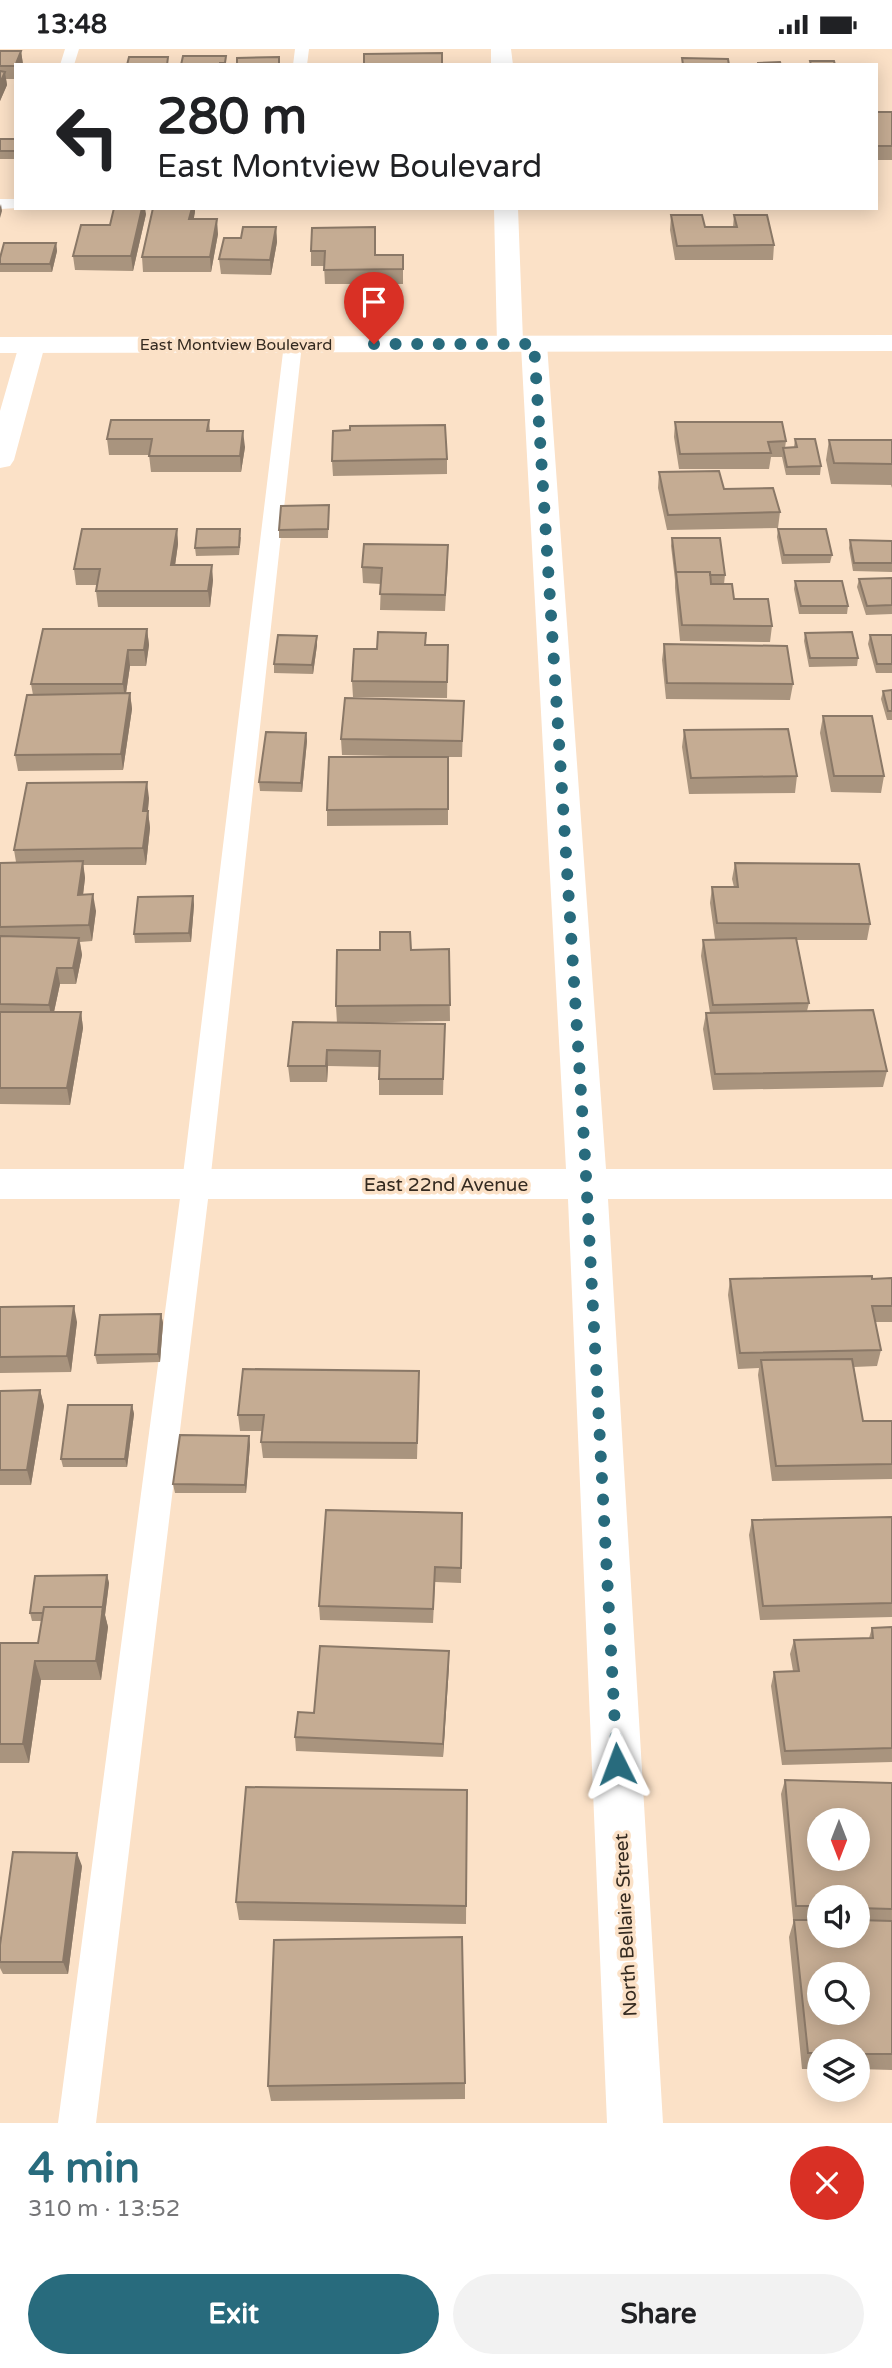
<!DOCTYPE html>
<meta charset="utf-8">
<style>
:root{--surface:#fff;--page:#f2f2f2;--text:#202124;--muted:#757577;--accent:#286b7d}
body{margin:0;font-family:"Varela Round",sans-serif;background:var(--page);color:var(--text);height:100vh;display:flex;flex-direction:column;font-size:26px;white-space:nowrap}
*{box-sizing:border-box;margin:0}
p{font-size:23px;color:var(--muted)}
.icon{flex:none;width:38px;height:38px;fill:none;stroke:currentColor;stroke-width:2;stroke-linecap:round;stroke-linejoin:round}
.map{position:relative;height:2074px;overflow:hidden}
.drawer{display:flex;flex-direction:column;background:var(--surface);flex:1}
.drawer>*{flex:none}
.banner{position:absolute;left:14px;top:14px;width:864px;height:147px;border-radius:0px;box-shadow:0 4px 18px #0003;background:#fff;color:var(--text);overflow:hidden}
.needle{width:46px;rotate:180deg}
.buttons{position:absolute;left:807px;top:1759px;display:grid;gap:14px}
.buttons a{display:grid;place-items:center;width:63px;height:63px;border-radius:50%;background:var(--surface);box-shadow:0 4px 18px #0003;font-size:35px}
.pin{position:absolute;display:grid;place-items:center;width:60px;height:60px;color:#fff;margin:-72px -30px;border-radius:50% 50% 50% 0;rotate:-45deg;box-shadow:0 0 7px #0007}
.pin .icon{rotate:45deg}
.me{position:absolute;width:77px;margin:-38px;rotate:357deg;stroke-linejoin:round;filter:drop-shadow(0 0 5px #0008)}
.turn{display:flex;align-items:center;gap:24px;height:147px;padding:0 28px;font-size:32px}
.turn .icon{width:91px;height:91px;stroke-width:2.5}
.turn b{display:block;font-size:49px;line-height:60px}
.round{display:grid;place-items:center;flex:none;width:74px;height:74px;border-radius:37px;background:var(--page)}
.overview{display:flex;align-items:center;justify-content:space-between;height:119px;padding:0 28px}
h1{font-size:42px;font-weight:800;line-height:52px;color:var(--accent)}
.action{display:flex;gap:14px;margin-top:auto;padding:14px 28px}
.action a{flex:1;height:80px;border-radius:42px;background:var(--accent);color:#fff;font-size:28px;font-weight:800;line-height:80px;text-align:center}
.action a+a{background:var(--page);color:var(--text)}
.status{display:flex;justify-content:space-between;align-items:center;height:49px;padding:0 35px;background:var(--surface);direction:ltr}
.status svg{height:19px;fill:currentColor}
.map>svg:first-child{display:block}
.lines{fill:none;stroke-linecap:round;stroke-linejoin:round}
.service{fill:#fff;fill-rule:evenodd}
.minor{fill:#fff;fill-rule:evenodd}
.tertiary{fill:#fff;fill-rule:evenodd}
.wall{fill:#a9947e}
.shaded-wall{fill:#8a7867}
.building{fill:#c5ac93;stroke:#8a7867;stroke-width:2;fill-rule:evenodd}
.route{stroke:#286b7d;stroke-width:12;stroke-dasharray:0 21.6}
.labels{text-anchor:middle;stroke-width:7;stroke-linejoin:round;paint-order:stroke}
.far-street-label{font-size:16px;fill:#342a20;stroke:#fbe1c7}
.street-label{font-size:19px;fill:#342a20;stroke:#fbe1c7}
</style>
<div class="status"><b>13:48</b><svg viewBox="0 0 49 12"><path d="M0 12V9h3v3zM5 12V6h3v6zM10 12V3h3v9zM15 12V0h3v12zM26 1h20v11H26zM47 4h2v5h-2z"/></svg></div>
<div class="map">
<svg width="892" height="2074" viewBox="0 0 892 2074">
<rect width="100%" height="100%" fill="#fbe1c7"/>
<g class="lines">
<path class="service" d="M65,0H79L74,16H60Z
M295,0H309L307,16H293Z
M0,150H16V159H18L0,160Z
M293,290L302,295L210,1134L96,2074H58L182,1134L284,295Z"/>
<path class="minor" d="M491,0H511L513,16H491Z
M494,159H518L523,292L534,287L543,290L547,295L606,1120H892V1150H608L663,2074H607L568,1150H0V1120H566L521,297L510,303L501,300L497,295Z
M32,288L41,291L45,296L14,411L10,417L0,419V362L19,296L23,291Z"/>
<path class="tertiary" d="M892,286V302L0,304V288Z"/>
</g>
<path class="wall" d="M0,2H21L23,16H16V30H6L7,36L0,52Z
M877,63H892V111H877Z
M0,90H16V110H0Z
M195,163L193,170L218,185L211,223H143L142,208Z
M146,165L133,222L75,221L73,207L110,176Z
M671,166L705,178H733L734,166L774,196L773,211H675L670,181Z
M276,178L277,193L271,226L221,225L219,210Z
M312,179L375,206H403V235H325L324,217H311V202Z
M56,194L57,202L52,223H0V209Z
M209,371L210,382L245,398L241,423H151L149,406H109L107,390Z
M675,373L786,392L785,399L794,398L795,390L821,417L820,426H786L782,408H771L769,420H679L674,388Z
M829,391H892V439L891,436L831,435L826,411Z
M447,410V425L333,427L332,412Z
M659,423L724,440L780,463L778,479L667,481L658,439Z
M329,456L328,489H279V481Z
M177,480L178,495L175,516L213,531L210,558H98L96,542L97,536H76L74,520Z
M778,480L832,506L830,514L782,515L777,488Z
M241,488L239,506L196,507L195,499Z
M672,489L725,526L724,535L734,550L772,577L770,593L680,592L675,539V531L671,497Z
M850,491L892,492V523L853,522L849,499Z
M448,512L445,562L380,561L381,535L363,534L362,518Z
M892,529V565L866,566L857,538L859,530Z
M795,532L848,557L847,565H799L794,540Z
M147,580L149,596L146,617H130L126,644H130L132,660L123,721L18,722L15,706L33,646L31,635Z
M805,584L858,609L857,617L809,618L804,592Z
M870,586H892V624H876L868,595Z
M317,587V596L313,625L274,624V615Z
M664,595L793,635L790,651L666,650L662,611Z
M448,596L447,649L353,648L352,632L377,600Z
M892,641V671H887L881,650L883,642Z
M464,652L462,708H448V776L327,777V761L438,708L342,706L341,690Z
M823,667L884,727L881,744L831,743L820,684Z
M684,681L797,727L795,744L689,745L682,698Z
M306,684L307,692L302,743L260,742L259,733Z
M149,749L148,762L150,779L146,816H83L85,829L83,846L96,862L92,892L80,893L82,906L76,935H60L54,963H81L83,979L70,1056L0,1055V814L16,813L14,801Z
M735,814L870,875L867,891H796L809,954L807,962L887,1022L883,1038L713,1041L703,980L706,964H710L701,907L703,891L736,890H715L710,854L712,838H734L732,830Z
M193,847L194,856L191,893L135,894L134,885Z
M449,900L450,972L337,974L336,957L411,901Z
M293,973L445,975L443,1046H379V1018L328,1017L327,1033H290L288,1017Z
M892,1229V1273H875L881,1301L877,1317L854,1318L863,1372H892V1430L772,1432L758,1326L759,1319L738,1320L728,1246L730,1230Z
M0,1258L77,1273L71,1323L0,1324Z
M161,1265L163,1274L160,1313L97,1315L95,1306Z
M419,1338L417,1410L263,1409L261,1393L262,1382H240L238,1366Z
M40,1341L44,1357L31,1436H0V1342Z
M132,1356L134,1365L127,1418H63L61,1410Z
M249,1387L250,1396L246,1444H175L173,1435Z
M462,1464L461,1534L435,1533L433,1574L320,1571L319,1557Z
M892,1468V1568L760,1571L749,1486L752,1471Z
M107,1526L109,1534L105,1566L108,1578L101,1631H41L29,1714H0V1594H38L42,1572H32L30,1564Z
M892,1578V1713L782,1716L771,1637L774,1623L793,1622L790,1605L794,1591L869,1589L872,1579Z
M449,1602L443,1708L296,1702L295,1688L314,1664Z
M785,1731L892,1734V2021L858,2020V2002H819V2020H802L789,1888L794,1871L858,1886V1848H819V1870H793L781,1745Z
M467,1741L466,1875L239,1871L236,1853Z
M82,1817L68,1925H3L0,1919V1896Z
M465,2034V2050L271,2052L268,2037Z"/>
<path class="shaded-wall" d="M21,2L23,15L16,16V23L15,17Z
M5,23L7,36L0,52V34Z
M1,155L2,162L0,169V158Z
M142,159H145L146,165L133,222L131,207Z
M192,159H195V163L191,185L189,170Z
M217,170L218,185L211,223L210,208Z
M276,178L277,193L271,226L270,211Z
M56,194L57,202L52,223L50,215Z
M243,382L245,398L241,423L240,407Z
M177,480L178,495L173,531L171,516Z
M212,516L213,531L210,558L208,542Z
M147,580L149,596L146,617L144,601Z
M317,587V596L313,625L312,616Z
M128,601L130,617L125,651L123,635Z
M130,644L132,660L123,721L121,705Z
M306,684L307,692L302,743L301,734Z
M147,733L149,749L146,779L143,762Z
M148,762L150,779L146,816L143,799Z
M83,812L85,829L81,862L78,846Z
M93,845L96,862L92,892L89,876Z
M193,847L194,856L191,893L189,884Z
M79,889L82,906L76,935L73,919Z
M57,919L60,935L52,972L49,956Z
M81,963L83,979L70,1056L67,1039Z
M327,1001L328,1017L327,1033L326,1017Z
M74,1257L77,1273L71,1323L67,1307Z
M161,1265L163,1274L160,1313L158,1305Z
M40,1341L44,1357L31,1436L27,1421Z
M132,1356L134,1365L127,1418L125,1410Z
M249,1387L250,1396L246,1444L245,1436Z
M107,1526L109,1534L105,1566L108,1578L101,1631L96,1612Z
M449,1602V1617L443,1708V1695Z
M35,1612L41,1631L29,1714L23,1695Z
M77,1804L82,1817L68,1925L63,1913Z"/>
<path class="building" d="M0,2H21L15,17H0Z
M442,4V16H364V5Z
M183,7H226L225,14H220V16H181Z
M129,8H168L167,16H127Z
M279,8V16H237V9Z
M682,9L728,10L729,16H683Z
M810,12H834L835,16H811Z
M780,13L781,16H758V14Z
M556,15H601V16H556Z
M0,22L5,23L0,34Z
M877,63H892V97H877Z
M0,90H16V102H0Z
M114,159H142L131,207H73L81,176H110Z
M153,159H192L189,170H217L210,208H142Z
M671,166H702L705,178H737L734,166H767L774,196L677,197Z
M243,178H276L270,211L219,210L224,189H241Z
M375,178V206H403V220L324,221L325,202H311L312,179Z
M4,194H56L50,215H0V209Z
M111,371H209L207,382H243L240,407H149L152,390H107Z
M675,373H782L786,392L768,393L771,404L680,405Z
M445,376L447,410L332,412L333,382L350,381V377Z
M795,390H815L821,417L787,418L783,399L797,398Z
M829,391H892V415L834,414Z
M719,422L724,440L773,439L780,463L668,466L659,423Z
M329,456L328,480L279,481L281,457Z
M82,480H177L171,516H212L208,542H96L100,520H74Z
M197,480H240L239,498L195,499Z
M778,480H826L832,506H784Z
M672,489H720L725,526H710V523H676Z
M850,491L892,492V514H854Z
M364,495L448,496L445,546L380,545L382,519L362,518Z
M676,523H710L711,535H732L734,550H768L772,577L682,576Z
M892,529V556L867,557L859,530Z
M795,532H842L848,557H801Z
M43,580H147L144,601H128L123,635H31Z
M378,583L426,584L425,596H448L447,633L352,632L354,600H377Z
M852,583L858,609H810L805,584Z
M278,586L317,587L312,616L274,615Z
M870,586H892V615H877Z
M664,595L787,597L793,635L667,634Z
M892,641V662H888L883,642Z
M130,644L121,705L15,706L27,646Z
M345,649L464,652L462,692L341,690Z
M823,667H872L884,727H834Z
M788,680L797,727L691,729L684,681Z
M266,683L306,684L301,734L259,733Z
M329,708H448V760L327,761Z
M147,733L143,762H148L143,799L14,801L27,734Z
M83,812L78,846L93,845L89,876L0,878V814Z
M735,814L859,815L870,875L717,874L712,838H738Z
M193,847L189,884L134,885L138,848Z
M380,883H410L411,901L449,900L450,956L336,957L337,901H380Z
M0,887L79,889L73,919H57L49,956L0,955Z
M796,889L809,954L713,956L703,891Z
M873,961L887,1022L715,1025L706,964Z
M0,963H81L67,1039H0Z
M293,973L445,975L443,1030H379L380,1002L327,1001L326,1017H288Z
M872,1227V1230L892,1229V1257H872L881,1301L740,1304L730,1230Z
M74,1257L67,1307L0,1308V1258Z
M161,1265L158,1305L95,1306L100,1266Z
M852,1310L863,1372H892V1415L776,1417L761,1311Z
M243,1320L419,1322L417,1394L261,1393L264,1366H238Z
M40,1341L27,1421H0V1342Z
M68,1356H132L125,1410H61Z
M180,1386L249,1387L245,1436L173,1435Z
M326,1461L462,1464L461,1519L435,1518L433,1560L319,1557Z
M892,1468V1554L763,1557L752,1471Z
M107,1526L102,1564L103,1558H44L43,1564H30L35,1527Z
M44,1558H103L96,1612H35L23,1695H0V1594H38Z
M892,1578V1699L785,1702L774,1623L799,1622L794,1591L873,1589L872,1579Z
M320,1597L449,1602L443,1695L295,1688L298,1663L314,1664Z
M785,1731L892,1734V1860L858,1859V1848H819V1857H796ZM819,1771H858V1810H819Z
M246,1738L467,1741L466,1857L236,1853Z
M13,1803L77,1804L63,1913H0V1896Z
M794,1871H819V1886H858V1871L892,1872V2005H858V2002H819V2004H808ZM819,1925H858V1964H819Z
M462,1888L465,2034L268,2037L274,1891Z"/>
<g class="lines">
<path class="route" d="M374,295H534L585,1108L617,1715"/>
</g>
<g class="labels">
<g class="far-street-label">
<text x="236" y="301">East Montview Boulevard</text>
</g>
<g class="street-label">
<text x="446" y="1142">East 22nd Avenue</text>
<text transform="translate(625 1876) rotate(-93)" y="7">North Bellaire Street</text>
</g>
</g>
</svg>
<div class="buttons">
<a><svg class="needle" viewBox="-14 -14 28 28"><path d="M0-13l5 13h-10z" fill="#e53935"/><path d="M0 13l5-13h-10z" fill="#757577"/></svg></a>
<a><svg class="icon" aria-label="sound" viewBox="0 0 24 24"><path d="M4 9h4l5-4v14l-5-4H4zM17 9q2 3 0 6"/></svg></a>
<a><svg class="icon" aria-label="search" viewBox="0 0 24 24"><circle cx="10" cy="10" r="6"/><path d="M15 15l6 6"/></svg></a>
<a><svg class="icon" aria-label="layers" viewBox="0 0 24 24"><path d="M12 4l9 5-9 5-9-5zM3 14l9 5 9-5"/></svg></a>
</div>
<div class="pin" style="left:374px;top:295px;background:#d93025"><svg class="icon" aria-label="arrive" viewBox="0 0 24 24"><path d="M6 21V4h12l-3 4 3 4H6"/></svg></div>
<svg class="me" style="left:617px;top:1715px" viewBox="-20 -20 40 40"><path d="M0-17L14 15 0 8-14 15z" fill="#286b7d" stroke="#fff" stroke-width="4"/></svg>
<div class="banner">
<div class="turn"><svg class="icon" aria-label="left" viewBox="0 0 24 24"><path d="M17 20v-9H6M10 6l-5 5 5 5"/></svg><div><b>280 m</b>East Montview Boulevard</div></div>
</div>
</div>
<section class="drawer">
<div class="overview"><div><h1>4 min</h1><p>310 m · 13:52</p></div><a class="round" style="background:#d93025;color:#fff"><svg class="icon" aria-label="close" viewBox="0 0 24 24"><path d="M6 6l12 12M18 6L6 18"/></svg></a></div>
<div class="action"><a>Exit</a><a>Share</a></div>
</section>
